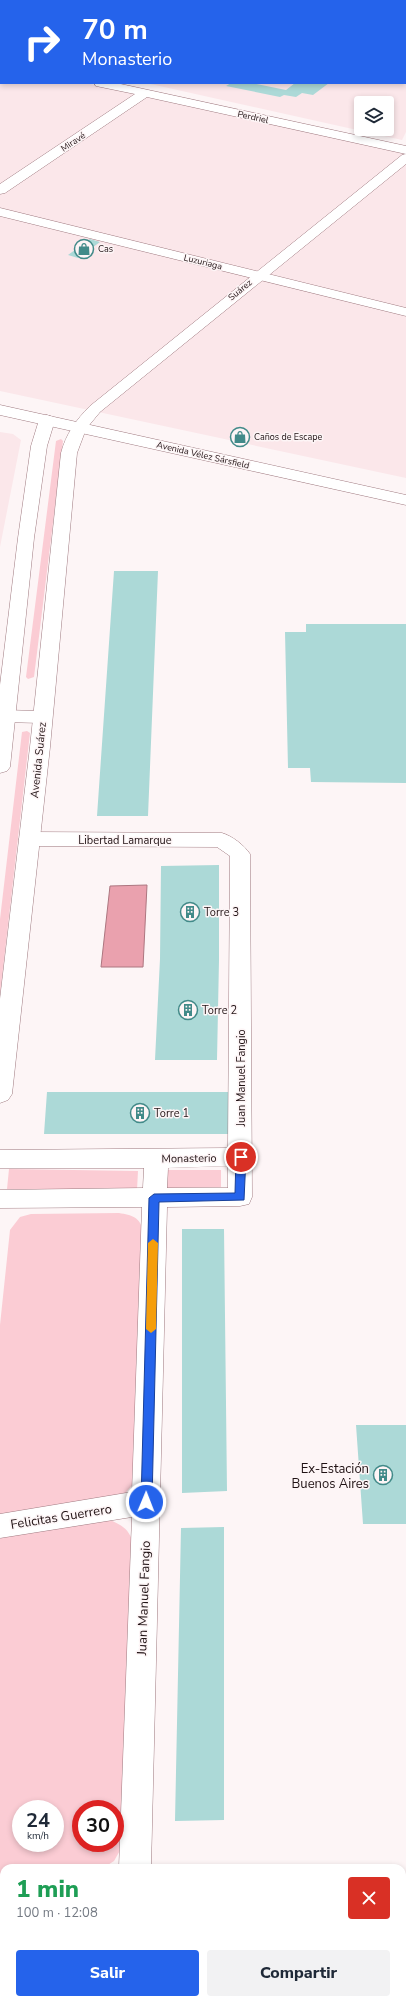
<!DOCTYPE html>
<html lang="es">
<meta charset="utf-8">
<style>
:root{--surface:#fff;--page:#f2f2f3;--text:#1f2937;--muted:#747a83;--accent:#2563eb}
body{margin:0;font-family:"Nunito Sans",sans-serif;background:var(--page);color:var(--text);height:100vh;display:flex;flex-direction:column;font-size:15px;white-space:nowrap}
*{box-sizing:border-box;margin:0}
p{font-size:13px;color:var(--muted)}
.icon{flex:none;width:22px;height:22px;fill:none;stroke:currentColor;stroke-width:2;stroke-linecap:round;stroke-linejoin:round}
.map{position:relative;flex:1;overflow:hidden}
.sheet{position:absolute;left:0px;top:1864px;width:406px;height:140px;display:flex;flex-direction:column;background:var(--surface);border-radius:12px 12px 0 0;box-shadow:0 2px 6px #0003}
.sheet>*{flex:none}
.top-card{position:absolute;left:0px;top:0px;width:406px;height:84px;box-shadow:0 2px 6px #0003;background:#2563eb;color:#fff;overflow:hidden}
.tools{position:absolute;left:354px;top:96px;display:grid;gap:8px}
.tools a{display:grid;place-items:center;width:40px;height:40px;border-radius:4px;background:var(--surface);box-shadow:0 2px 6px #0003;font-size:20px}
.speed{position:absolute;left:12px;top:1800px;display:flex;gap:8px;font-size:20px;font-weight:700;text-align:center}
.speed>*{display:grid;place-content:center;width:52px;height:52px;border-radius:50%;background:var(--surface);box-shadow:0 2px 6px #0003;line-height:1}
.speed small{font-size:10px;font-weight:400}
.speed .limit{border:6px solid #d22;background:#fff;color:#111}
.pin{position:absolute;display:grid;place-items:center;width:34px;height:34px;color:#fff;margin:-17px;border:2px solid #fff;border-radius:50%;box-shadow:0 1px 4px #0007}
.me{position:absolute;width:44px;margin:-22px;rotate:1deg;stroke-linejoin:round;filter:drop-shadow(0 0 3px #0008)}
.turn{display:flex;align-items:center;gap:14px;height:84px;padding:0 16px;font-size:18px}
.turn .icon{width:52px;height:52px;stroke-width:2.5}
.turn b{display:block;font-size:28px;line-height:34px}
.round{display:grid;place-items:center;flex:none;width:42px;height:42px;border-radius:4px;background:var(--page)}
.head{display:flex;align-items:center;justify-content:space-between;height:68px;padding:0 16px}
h1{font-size:24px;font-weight:800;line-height:30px;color:#1e9e55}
.action{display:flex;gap:8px;margin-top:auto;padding:8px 16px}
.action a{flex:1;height:46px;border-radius:4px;background:var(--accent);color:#fff;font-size:16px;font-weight:800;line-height:46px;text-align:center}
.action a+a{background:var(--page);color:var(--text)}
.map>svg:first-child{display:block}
.built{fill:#fbe7ea;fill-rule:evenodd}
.green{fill:#fbccd4;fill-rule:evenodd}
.water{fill:#eaa1ae;stroke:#ad7680}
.building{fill:#acd9d7}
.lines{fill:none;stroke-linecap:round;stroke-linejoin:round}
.minor-casing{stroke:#9f7a80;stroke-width:1}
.tertiary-casing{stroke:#9f7a80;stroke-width:1}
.secondary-casing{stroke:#9f7a80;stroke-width:1}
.minor{fill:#fff;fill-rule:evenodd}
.tertiary{fill:#fff;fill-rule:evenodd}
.secondary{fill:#fff;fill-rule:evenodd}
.route{fill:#2563eb;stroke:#184099}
.slow{fill:#f59e0b}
.labels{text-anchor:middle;stroke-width:3;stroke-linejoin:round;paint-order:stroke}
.far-street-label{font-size:9px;fill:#201214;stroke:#fdf5f6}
.far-poi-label{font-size:9px;fill:#201214;stroke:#fdf5f6;text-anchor:start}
.street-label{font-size:11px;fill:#201214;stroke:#fdf5f6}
.poi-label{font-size:11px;fill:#201214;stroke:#fdf5f6;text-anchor:start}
.near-poi-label{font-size:13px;fill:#201214;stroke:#fdf5f6;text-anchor:end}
.near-street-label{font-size:13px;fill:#201214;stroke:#fdf5f6}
</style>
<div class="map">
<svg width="406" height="2004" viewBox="0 0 406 2004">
<rect width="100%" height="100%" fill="#fdf5f6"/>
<path class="built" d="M0,0H406V132L402,140L146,83H405V1H1V51ZM361,103H387V129H361Z
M0,65L1,83H85L406,152V478L0,391Z
M0,432L13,434L21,440L0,547Z"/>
<path class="green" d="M61,439L63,441L34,677L28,679L26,677L56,441Z
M27,731L30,733L0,995V919L22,732Z
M9,1169L138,1171L137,1190L7,1189Z
M165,1170H221V1187L165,1188Z
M119,1213C132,1215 140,1217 143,1231L134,1483L121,1498L0,1516V1325L10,1230L20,1217L31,1214Z
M110,1520C123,1526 129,1529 133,1543L122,1847L114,1861L103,1868H4V1888H0V1539L5,1535ZM21,1809H55V1843H21ZM81,1809H115V1843H81Z
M4,1912V2000H120V2004H0V1913Z"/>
<path class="water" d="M147,885L143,967H101L110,886Z"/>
<path class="building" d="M231,83H252L286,90L295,83H329L313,95L302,93L296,97L284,95L280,97L226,86Z
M90,239L100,242L78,258L68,255Z
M114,571H158L148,816H97Z
M306,624H406V783L311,782L310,768H288L285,632H306Z
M219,865V960L217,1060H155L160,959L161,866Z
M47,1092H234L235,1134H44Z
M182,1229H224L227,1491L182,1493Z
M356,1425H406V1524H363Z
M224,1527V1820L175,1821L181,1528Z
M174,2000H223V2004H174Z"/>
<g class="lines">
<g class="minor-casing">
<path id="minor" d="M0,57H1V64H0Z
M94,83H116L406,146V154L147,97L5,193L0,194V184L135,94L96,86Z
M0,208L406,308V316L0,216Z
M0,710L43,711L50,713L52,717L50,721L43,723L0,722Z
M29,832L222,833C232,836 244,845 250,854L252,1197L249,1204L240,1206L167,1207L151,1868H119L132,1517L0,1538V1514L132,1492L142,1207L0,1208V1190L143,1188L144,1168H0V1150L228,1148L230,856L217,847L29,846L22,844L19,839L22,834ZM228,1166V1188H167L168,1168Z
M0,1877H4V1909H0Z
M115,2000H147V2004H113Z"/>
</g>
<g class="tertiary-casing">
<path id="tertiary" d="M406,154V164L100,412L86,429L77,453L50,747L12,1094L8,1100L0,1103V999L30,747L61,453C66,434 76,420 90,406L402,155Z
M47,415L53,417L55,420L47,446L34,538L10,767L7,771L0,773V685L18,538L31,446L39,420L41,417Z"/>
</g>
<g class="secondary-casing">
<path id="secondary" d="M0,405L406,495V505L0,415Z"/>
</g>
<use href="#minor" class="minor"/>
<use href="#tertiary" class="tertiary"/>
<use href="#secondary" class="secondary"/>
</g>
<path class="route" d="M241,1153L246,1157L244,1200L159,1202L152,1502L150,1506L146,1507L142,1506L141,1502L149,1198L154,1194L235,1193L236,1157Z"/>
<path class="slow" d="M153,1239L158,1243L156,1329L151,1333L146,1329L148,1243Z"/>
<defs>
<g id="shop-ring" transform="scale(1)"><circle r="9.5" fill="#fdf5f6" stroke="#428a89" stroke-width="1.5"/><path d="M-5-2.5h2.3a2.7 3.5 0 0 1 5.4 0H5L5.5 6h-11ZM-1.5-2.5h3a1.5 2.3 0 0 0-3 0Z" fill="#428a89"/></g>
<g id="building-ring" transform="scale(1)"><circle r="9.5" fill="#fdf5f6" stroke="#428a89" stroke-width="1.5"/><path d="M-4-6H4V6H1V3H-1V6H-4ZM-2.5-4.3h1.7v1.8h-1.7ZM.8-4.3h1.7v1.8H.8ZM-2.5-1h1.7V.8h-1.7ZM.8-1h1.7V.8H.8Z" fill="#428a89"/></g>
</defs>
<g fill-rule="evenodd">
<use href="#shop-ring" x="84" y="249"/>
<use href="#shop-ring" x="240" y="437"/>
<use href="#building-ring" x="190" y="912"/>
<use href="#building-ring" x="188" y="1010"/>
<use href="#building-ring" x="140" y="1113"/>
<use href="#building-ring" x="383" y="1475"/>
</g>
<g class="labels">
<g class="far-street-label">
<text transform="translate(253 117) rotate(12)" y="3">Perdriel</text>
<text transform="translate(73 142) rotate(-34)" y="3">Miravé</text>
<text transform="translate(203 262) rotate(14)" y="3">Luzuriaga</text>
<text transform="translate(240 290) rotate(-39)" y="3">Suárez</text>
<text transform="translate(203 455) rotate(13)" y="3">Avenida Vélez Sársfield</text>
</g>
<g class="far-poi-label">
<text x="98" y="252">Cas</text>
<text x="254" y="440">Caños de Escape</text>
</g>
<g class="street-label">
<text transform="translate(38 760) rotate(-84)" y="4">Avenida Suárez</text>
<text x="125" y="844">Libertad Lamarque</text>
<text transform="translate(241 1078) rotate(-90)" y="4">Juan Manuel Fangio</text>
<text transform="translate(189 1158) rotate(-1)" y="4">Monasterio</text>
</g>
<g class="poi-label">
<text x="204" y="916">Torre 3</text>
<text x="202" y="1014">Torre 2</text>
<text x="154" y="1117">Torre 1</text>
</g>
<g class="near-poi-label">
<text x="369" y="1473">Ex-Estación<tspan x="369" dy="15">Buenos Aires</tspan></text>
</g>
<g class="near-street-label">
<text transform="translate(61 1516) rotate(-9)" y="5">Felicitas Guerrero</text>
<text transform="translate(143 1598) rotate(-88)" y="5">Juan Manuel Fangio</text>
</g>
</g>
</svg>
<div class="tools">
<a><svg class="icon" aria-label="layers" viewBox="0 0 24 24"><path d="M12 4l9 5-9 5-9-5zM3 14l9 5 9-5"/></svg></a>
</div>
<div class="speed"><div>24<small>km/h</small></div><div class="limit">30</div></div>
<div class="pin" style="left:241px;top:1157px;background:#d93025"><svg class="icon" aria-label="arrive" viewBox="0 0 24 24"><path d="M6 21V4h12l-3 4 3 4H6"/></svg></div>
<svg class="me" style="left:146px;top:1502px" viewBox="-20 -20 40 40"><circle r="17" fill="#2563eb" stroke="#fff" stroke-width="3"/><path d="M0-11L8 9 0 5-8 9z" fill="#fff"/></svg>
<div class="top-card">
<div class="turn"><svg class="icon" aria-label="right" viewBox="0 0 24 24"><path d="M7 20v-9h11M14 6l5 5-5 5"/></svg><div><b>70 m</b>Monasterio</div></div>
</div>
<section class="sheet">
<div class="head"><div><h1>1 min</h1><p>100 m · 12:08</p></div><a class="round" style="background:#d93025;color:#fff"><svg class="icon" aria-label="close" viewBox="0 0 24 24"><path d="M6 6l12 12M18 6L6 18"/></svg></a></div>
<div class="action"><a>Salir</a><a>Compartir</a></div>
</section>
</div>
